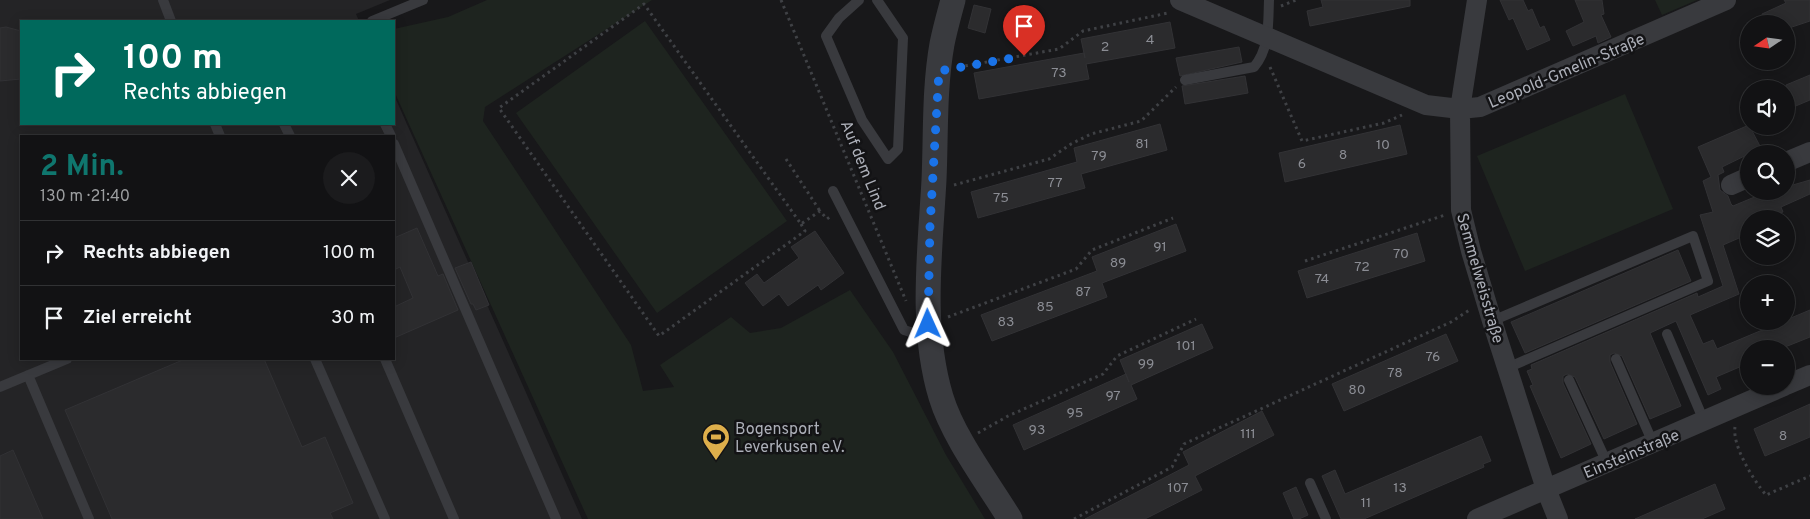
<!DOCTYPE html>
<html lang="de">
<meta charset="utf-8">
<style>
:root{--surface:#121214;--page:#1b1b1d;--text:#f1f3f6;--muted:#9c9ea0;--line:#313234;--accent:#0f766e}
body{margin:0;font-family:Overpass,sans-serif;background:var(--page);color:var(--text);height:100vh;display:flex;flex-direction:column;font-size:19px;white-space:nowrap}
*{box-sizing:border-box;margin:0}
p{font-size:16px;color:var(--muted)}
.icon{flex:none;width:28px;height:28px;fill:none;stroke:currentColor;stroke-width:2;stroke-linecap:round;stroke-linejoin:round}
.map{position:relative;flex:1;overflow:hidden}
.side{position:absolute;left:20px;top:135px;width:375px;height:225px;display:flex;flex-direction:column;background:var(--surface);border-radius:0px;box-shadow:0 2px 12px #0003,0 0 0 1px var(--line)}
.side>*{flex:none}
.hud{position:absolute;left:20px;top:20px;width:375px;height:105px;border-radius:0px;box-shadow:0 2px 12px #0003,0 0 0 1px var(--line);background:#00695c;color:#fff;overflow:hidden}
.needle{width:32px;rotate:257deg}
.buttons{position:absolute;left:1740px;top:15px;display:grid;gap:10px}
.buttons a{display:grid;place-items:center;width:55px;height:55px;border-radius:50%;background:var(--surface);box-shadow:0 2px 12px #0003,0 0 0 1px var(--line);font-size:25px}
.pin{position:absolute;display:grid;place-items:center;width:42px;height:42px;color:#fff;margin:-51px -21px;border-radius:50% 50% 50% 0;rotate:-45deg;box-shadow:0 0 5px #0007}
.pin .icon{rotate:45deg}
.me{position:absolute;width:55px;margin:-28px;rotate:359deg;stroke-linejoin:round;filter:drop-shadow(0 0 4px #0008)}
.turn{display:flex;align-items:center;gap:18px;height:105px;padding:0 20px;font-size:22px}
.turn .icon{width:65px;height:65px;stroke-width:2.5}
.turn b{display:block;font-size:35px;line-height:42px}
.round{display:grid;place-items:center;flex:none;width:52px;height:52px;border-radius:26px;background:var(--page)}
.overview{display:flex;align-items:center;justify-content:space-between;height:85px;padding:0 20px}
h1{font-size:30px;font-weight:700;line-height:38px;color:var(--accent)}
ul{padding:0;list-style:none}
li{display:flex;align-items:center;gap:15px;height:65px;padding:0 20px;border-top:1px solid var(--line)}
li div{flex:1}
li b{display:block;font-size:19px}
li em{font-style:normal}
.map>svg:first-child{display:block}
.built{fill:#242426;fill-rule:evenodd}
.green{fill:#1e241f}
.building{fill:#2b2b2d;stroke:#323235}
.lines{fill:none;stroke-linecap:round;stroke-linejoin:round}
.path{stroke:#3f4145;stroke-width:3;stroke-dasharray:2.5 4;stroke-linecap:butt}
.service{stroke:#393a3e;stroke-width:10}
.minor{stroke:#393a3e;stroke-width:20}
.tertiary{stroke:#393a3e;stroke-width:25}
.route{stroke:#1a73e8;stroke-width:9;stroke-dasharray:0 16.2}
.labels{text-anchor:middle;stroke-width:5;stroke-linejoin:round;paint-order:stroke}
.number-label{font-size:14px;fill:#8b8d94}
.street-label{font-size:16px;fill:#acafb8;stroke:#131315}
.poi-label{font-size:16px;fill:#acafb8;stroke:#131315;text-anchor:start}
</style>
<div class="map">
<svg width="1810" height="519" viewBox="0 0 1810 519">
<rect width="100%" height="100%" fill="#18181a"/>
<path class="built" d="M0,0H390L356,14L359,21H21V124H394V95L582,519H0ZM21,136H394V359H21Z"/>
<path class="green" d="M487,0H652L485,107L483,121L631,345L643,391L674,387L660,365L731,317L750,333L781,328L850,290L893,352L946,455L985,519H588L394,91V29L448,17Z
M1655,0H1697L1662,15Z
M645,21L787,221L657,313L516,113Z
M1625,94L1673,209L1525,271L1477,156Z"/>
<path class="building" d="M1321,0H1410V6L1310,26L1307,11L1323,7Z
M1500,0H1523L1528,11L1532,9L1540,28L1544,26L1550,40L1527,50L1513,18L1509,20Z
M1575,0H1602L1604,14L1601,15L1611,37L1598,43L1596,36L1573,46L1566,31L1584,22Z
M1784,0H1810V21L1786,29V24H1766L1762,14L1786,3Z
M974,5L991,9L985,33L968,28Z
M1170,22L1175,48L1086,64L1089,79L979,99L974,73L1084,53L1085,58L1081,39Z
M6,27L21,31V79L0,81V28Z
M1239,47L1242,62L1180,76L1176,58Z
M1810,75V100L1786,110V85Z
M1245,76L1248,93L1185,104L1182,86Z
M1160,124L1167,150L1081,174L1085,188L978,218L971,192L1077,162L1074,148Z
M1400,125L1407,154L1285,182L1279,153Z
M1749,125L1761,148L1722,167L1724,172L1718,175L1720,190L1728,196L1731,204L1733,206L1769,191H1786V187L1810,180V194L1781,207L1783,212L1767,219H1749V227L1743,229L1746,235L1723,245L1739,294L1690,315L1703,344L1713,340L1717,349L1810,310V337L1780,349H1749V363L1716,377L1721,389L1708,395L1676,321L1650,333L1681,406L1650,419L1622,356L1614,353L1610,355V362L1637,424L1604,439L1575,377L1567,374L1563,376V383L1591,444L1561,458L1530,386L1533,385L1527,371L1532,369L1531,365L1697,293L1698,297L1723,286L1700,215L1713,212L1703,181L1711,177L1698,147Z
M1176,224L1186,251L1102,283L1107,297L992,341L981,315L1097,271L1092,257Z
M417,228L438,276L443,274L458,310L394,338V307L413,298L400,267L394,270V238Z
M815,231L844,273L821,290L818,285L788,306L779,294L763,306L745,283L757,274L764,283L799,258L791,247Z
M1417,233L1425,261L1307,298L1298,271Z
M1678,250L1691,281L1525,353L1511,322Z
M471,262L489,305L476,310L473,304H471L455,268Z
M1202,324L1213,348L1131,385L1137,399L1024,450L1013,425L1126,374L1129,382L1120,360Z
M1446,334L1458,361L1344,411L1332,384Z
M185,359H264L302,447L325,437L353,503L330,513L333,519H112L65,410Z
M1810,404V437L1765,456L1754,429Z
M1262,411L1274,435L1195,476L1202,490L1145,519H1085L1189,465L1183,452Z
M1481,436L1491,461L1483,464L1484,467L1364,519H1341L1322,476L1335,470L1345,494Z
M13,450L43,519H0V456Z
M1715,484L1725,509L1702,519H1635Z
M1296,487L1308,515L1299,519H1294L1283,493Z"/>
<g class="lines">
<path class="path" d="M781,0L906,301
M1281,6L1296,0
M959,67L1059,49L1083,31L1168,13
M1270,67L1302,141L1384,123L1402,115
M786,159L820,211
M954,185L1049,159L1071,144L1091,134L1141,121L1176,87
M801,224L805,231L659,336L499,108L644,4L801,224L820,211L827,219L831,216
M1305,261L1445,215
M948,317L1076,269L1092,250L1173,218
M1735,427C1732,446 1754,481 1766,495L1810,476
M978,433L1008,416L1103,374L1117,356L1196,319
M1074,519L1172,467L1184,444L1451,322L1471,309"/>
<path class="service" d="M163,0L171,21
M859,0L839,18L826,36L862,120L888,159L898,149L903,38L877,0
M372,21L423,0
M1185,80L1254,67C1270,48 1268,23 1269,0
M215,124L220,136
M284,124L290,136
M385,124L391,136
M394,144L556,519
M833,191L904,330L929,338
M1492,321L1693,236L1708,281L1507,368
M1667,334L1704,421
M315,359L385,519
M385,359L454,519
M1616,359L1653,443
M28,375L89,519
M1569,380L1607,463
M0,387L67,359
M1310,483L1326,519"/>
<path class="minor" d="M1180,0L1426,105L1460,109L1480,107L1726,0
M1477,0L1460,109L1461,210L1471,251L1492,321L1546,489L1558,519
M1786,162L1810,152
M1731,185L1749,177
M1786,385L1810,375
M1477,519L1784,386"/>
<path class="tertiary" d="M953,0C949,15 945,29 942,44C934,89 936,135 934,180C930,252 920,327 941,397C953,437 988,483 1010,519"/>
</g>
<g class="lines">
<path class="route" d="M928,324L930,226L939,71L1024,56"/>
</g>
<defs>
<g id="stadium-pin" transform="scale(1.4375)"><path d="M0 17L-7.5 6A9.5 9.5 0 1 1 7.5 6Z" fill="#deaf4b" stroke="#131315"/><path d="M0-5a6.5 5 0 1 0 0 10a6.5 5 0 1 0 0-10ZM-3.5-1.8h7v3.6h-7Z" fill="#111"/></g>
</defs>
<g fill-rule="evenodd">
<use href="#stadium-pin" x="716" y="437"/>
</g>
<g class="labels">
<g class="number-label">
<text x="1150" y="44">4</text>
<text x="1105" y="51">2</text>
<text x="1059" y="77">73</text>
<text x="1142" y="148">81</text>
<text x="1383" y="149">10</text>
<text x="1343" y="159">8</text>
<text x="1099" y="160">79</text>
<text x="1302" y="168">6</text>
<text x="1055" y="187">77</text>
<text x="1001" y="202">75</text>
<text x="1160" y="251">91</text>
<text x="1401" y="258">70</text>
<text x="1118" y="267">89</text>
<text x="1362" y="271">72</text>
<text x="1322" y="283">74</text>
<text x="1083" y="296">87</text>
<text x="1045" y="311">85</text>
<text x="1006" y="326">83</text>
<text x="1186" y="350">101</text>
<text x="1433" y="361">76</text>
<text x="1146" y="368">99</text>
<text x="1395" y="377">78</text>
<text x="1357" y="394">80</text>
<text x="1113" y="400">97</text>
<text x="1075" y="417">95</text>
<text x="1037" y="434">93</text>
<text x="1248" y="438">111</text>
<text x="1783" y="440">8</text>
<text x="1178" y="492">107</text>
<text x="1400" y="492">13</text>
<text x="1366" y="507">11</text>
</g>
<g class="street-label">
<text transform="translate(1566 70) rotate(-23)" y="6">Leopold-Gmelin-Straße</text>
<text transform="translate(864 165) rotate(68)" y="6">Auf dem Lind</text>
<text transform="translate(1481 278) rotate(74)" y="6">Semmelweisstraße</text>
<text transform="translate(1631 453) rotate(-23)" y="6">Einsteinstraße</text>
</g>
<g class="poi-label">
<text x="735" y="434">Bogensport<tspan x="735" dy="18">Leverkusen e.V.</tspan></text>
</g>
</g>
</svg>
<div class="buttons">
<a><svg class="needle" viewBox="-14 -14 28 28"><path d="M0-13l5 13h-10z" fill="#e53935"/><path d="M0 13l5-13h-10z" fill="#9c9ea0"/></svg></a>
<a><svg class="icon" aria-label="sound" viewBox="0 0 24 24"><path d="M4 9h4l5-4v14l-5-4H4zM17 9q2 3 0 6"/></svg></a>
<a><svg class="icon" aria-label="search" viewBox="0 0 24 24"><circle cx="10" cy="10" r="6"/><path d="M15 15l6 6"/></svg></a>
<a><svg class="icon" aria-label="layers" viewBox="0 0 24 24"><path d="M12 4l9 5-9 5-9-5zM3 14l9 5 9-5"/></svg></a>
<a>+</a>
<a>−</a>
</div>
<div class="pin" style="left:1024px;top:56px;background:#d93025"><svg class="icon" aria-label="arrive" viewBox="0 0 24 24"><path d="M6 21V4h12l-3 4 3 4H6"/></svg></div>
<svg class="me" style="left:928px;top:324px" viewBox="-20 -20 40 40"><path d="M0-17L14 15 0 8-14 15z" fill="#1a73e8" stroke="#fff" stroke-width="4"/></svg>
<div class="hud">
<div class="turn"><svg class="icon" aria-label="right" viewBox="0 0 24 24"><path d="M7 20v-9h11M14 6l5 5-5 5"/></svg><div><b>100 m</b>Rechts abbiegen</div></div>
</div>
<section class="side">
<div class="overview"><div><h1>2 Min.</h1><p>130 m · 21:40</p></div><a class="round"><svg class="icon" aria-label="close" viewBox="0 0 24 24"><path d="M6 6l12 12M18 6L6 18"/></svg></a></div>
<ul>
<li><svg class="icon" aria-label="right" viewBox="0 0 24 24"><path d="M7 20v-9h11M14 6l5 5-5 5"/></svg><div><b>Rechts abbiegen</b></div><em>100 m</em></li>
<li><svg class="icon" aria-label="arrive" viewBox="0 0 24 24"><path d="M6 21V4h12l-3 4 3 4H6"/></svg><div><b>Ziel erreicht</b></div><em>30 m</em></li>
</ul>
</section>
</div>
